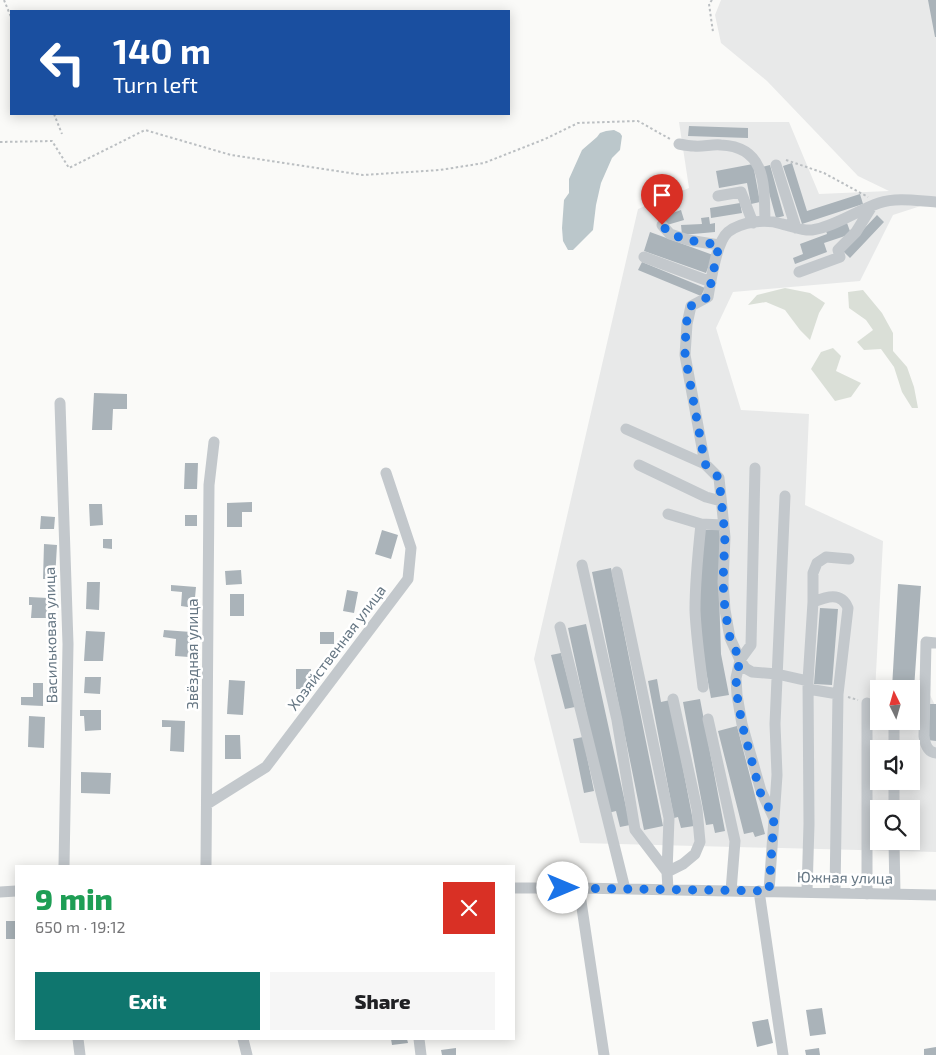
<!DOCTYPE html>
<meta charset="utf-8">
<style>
:root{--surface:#fff;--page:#f6f6f6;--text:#202124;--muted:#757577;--accent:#0f766e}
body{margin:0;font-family:"Exo 2",sans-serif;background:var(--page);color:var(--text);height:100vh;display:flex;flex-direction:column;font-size:19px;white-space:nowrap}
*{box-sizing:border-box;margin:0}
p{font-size:16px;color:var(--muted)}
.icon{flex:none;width:28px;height:28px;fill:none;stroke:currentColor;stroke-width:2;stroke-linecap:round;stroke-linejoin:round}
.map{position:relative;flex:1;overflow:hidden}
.details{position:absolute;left:15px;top:865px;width:500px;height:175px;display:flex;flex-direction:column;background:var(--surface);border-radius:0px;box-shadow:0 2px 12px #0003}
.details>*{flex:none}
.hud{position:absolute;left:10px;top:10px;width:500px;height:105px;border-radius:0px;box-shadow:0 2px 12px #0003;background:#1a4fa0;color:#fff;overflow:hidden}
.needle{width:32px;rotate:355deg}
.buttons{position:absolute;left:870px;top:680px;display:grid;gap:10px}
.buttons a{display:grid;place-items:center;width:50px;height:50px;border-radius:0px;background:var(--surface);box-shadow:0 2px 12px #0003;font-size:25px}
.pin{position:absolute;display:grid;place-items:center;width:42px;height:42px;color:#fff;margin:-51px -21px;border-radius:50% 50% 50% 0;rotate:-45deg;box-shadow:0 0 5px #0007}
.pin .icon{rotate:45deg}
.me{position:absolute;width:55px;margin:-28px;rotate:90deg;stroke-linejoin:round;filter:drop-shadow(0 0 4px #0008)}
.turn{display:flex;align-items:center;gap:18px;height:105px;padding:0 20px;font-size:22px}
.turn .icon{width:65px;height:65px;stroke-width:2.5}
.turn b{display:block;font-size:35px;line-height:42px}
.round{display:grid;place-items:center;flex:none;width:52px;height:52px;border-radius:0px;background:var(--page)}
.summary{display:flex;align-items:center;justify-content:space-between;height:85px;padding:0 20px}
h1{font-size:30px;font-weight:800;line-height:38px;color:#1e9e55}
.cta{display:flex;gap:10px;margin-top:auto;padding:10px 20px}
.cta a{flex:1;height:58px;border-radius:0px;background:var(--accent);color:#fff;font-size:20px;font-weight:800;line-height:58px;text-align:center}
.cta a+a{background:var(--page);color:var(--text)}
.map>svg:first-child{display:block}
.built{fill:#e8e9e9;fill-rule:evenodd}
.green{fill:#dadfd7}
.water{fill:#bbc7cb}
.building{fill:#aab3b9}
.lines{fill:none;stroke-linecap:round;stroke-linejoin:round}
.path{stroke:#bbbfc2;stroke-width:2;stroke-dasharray:2.5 2.5;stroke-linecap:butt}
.minor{stroke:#c3c8cc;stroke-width:11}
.route{stroke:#1a73e8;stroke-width:9;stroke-dasharray:0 16.2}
.labels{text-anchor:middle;stroke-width:5;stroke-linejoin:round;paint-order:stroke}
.street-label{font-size:15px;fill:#657683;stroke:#fff}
</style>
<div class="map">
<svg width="936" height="1055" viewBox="0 0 936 1055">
<rect width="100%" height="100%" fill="#fafaf8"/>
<path class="built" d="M721,0H936V201L893,215L860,281L733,292L716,328L741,410L809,414L805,505L883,541L875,692L879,693V721H911V694L930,695L936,707V852L580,843L534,659L638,209L689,188L679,122H789L819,194L889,191L858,176L767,81L721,43L715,15ZM879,749H911V781H879ZM879,809H911V841H879Z"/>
<path class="green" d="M785,288L810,293L825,303L819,313L810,340L800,330L785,310L766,302L748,305L757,295Z
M863,290L882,313L893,333V351L907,367L914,387L918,408H912L902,392L894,367L881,349L864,350L857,342L873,330L866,320L849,308L848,292Z
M833,348L841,356L836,371L861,383L851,397L835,401L811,369L821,352Z"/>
<path class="water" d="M614,130L620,133L622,136L620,150L612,158L601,183L596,205L593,230L573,250H568L563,241L562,228L564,200L569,193V179L582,150L597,137L600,133L606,131Z"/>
<path class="building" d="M928,0H936V37H935Z
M689,126L748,128V138L688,136Z
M792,163L807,211L860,194L863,204L802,224L783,166Z
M753,164L760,202L751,204L747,183L719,188L716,171Z
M770,165L784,216L776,218L762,167Z
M740,203L742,213L711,218L710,208Z
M681,210L684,220L667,225L664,216Z
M877,215L884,222L850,258L843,251Z
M709,217L710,224L715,223V232L682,235L681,225L702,224L701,218Z
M847,223L851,234L824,243L827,252L795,264L793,258L803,254L800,244L827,234L826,231Z
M650,232L713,255L706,273L644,251Z
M642,262L705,288L701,296L638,270Z
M94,393L127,394V409H113L112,430H92Z
M185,463H198L197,489H184Z
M252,502V512H242V527H227V503Z
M89,504H102L103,525L90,526Z
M185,515H197V526H185Z
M41,516L55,517L54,529H40Z
M382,530L398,535L391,559L375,554Z
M705,530H720L719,592L721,654L729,695L711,698L705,666L700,622V584Z
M103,539H112V549L103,548Z
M44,544L57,545L55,579H43Z
M611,568L663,826L644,830L592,572Z
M241,570L242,584L226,585L225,571Z
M87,582H100L99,610L86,609Z
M898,584L921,586L914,689L892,688Z
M171,585L196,587L194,608L181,606L182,592L171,591Z
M347,590L358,592L354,613L343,611Z
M230,594H244V616H230Z
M29,597L48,598L47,618H31L32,605H29Z
M820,608L838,609L832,685L814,684Z
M586,624L630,825L620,827L616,811L608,813L568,628Z
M164,630L191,632L189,657L175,656L176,639L163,637Z
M86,631L105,632L103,661H84Z
M320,632H334V644H320Z
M561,653L575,707L565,709L551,655Z
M296,669H311V689H296Z
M85,677H101L100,694L84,693Z
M657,679L661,702L670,700L694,826L681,828L678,817L674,818L648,681Z
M229,680L245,681L243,715L227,714Z
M33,683H43V706L21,705V697H33Z
M700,699L725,831L715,833L713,824L706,825L683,702Z
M930,704H936V741L928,740Z
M80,710H101V730L85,731L84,716H80Z
M29,716L45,717L44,748L28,747Z
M162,720L185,721L184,752L170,751L171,727H162Z
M737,726L765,834L755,837L753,832L744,834L718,731Z
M225,735H240L241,759H225Z
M583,737L594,791L584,793L573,739Z
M81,772L111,773L110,794L81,793Z
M6,921H16V939H6Z
M822,1008L826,1034L810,1036L806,1010Z
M768,1019L773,1043L757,1047L752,1022Z
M391,1039H407L408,1043L392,1045Z
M936,1047V1055H924V1049Z
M456,1048V1055H442L441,1050Z
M819,1048L820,1055H806L805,1050Z"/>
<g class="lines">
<path class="path" d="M4,0L11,17
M712,0L709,4L713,32
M54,114L62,134
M0,142L52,141L69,168L145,130L231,155L363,175L440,170L484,163L545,139L578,123L638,121L670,139
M786,160L824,173L868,197
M848,697L858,700"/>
<path class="minor" d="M679,144C684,145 689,146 694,146C703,147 712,144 721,145C767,147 764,186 765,221
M776,165L796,228
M718,196L741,192L753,223
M662,225L670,234L688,240L719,245
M644,257L711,282
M799,272L840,257L838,250L856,232L872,206
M60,403L68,644L64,866
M626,429L705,464
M639,465L706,497L721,501
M755,468L751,645L740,660L736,678L737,695L742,724L761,791L773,816
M668,514L701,524L723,525
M701,524C698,552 695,581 695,610C696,636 700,662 703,687
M582,565L617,720L635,830L667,872L683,864L695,854L700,842L697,809L673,699
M617,572L669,818L667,872L668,889
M813,602C826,597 841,591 848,608L838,694
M560,627L625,889
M936,643L926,642L924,736C925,744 927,752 936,753
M808,681L777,674L752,672L745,668L740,660L730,638L725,610L723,582L725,537L719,478L705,464L685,355L687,324L691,306L708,297C711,281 716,242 728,232C742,221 766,219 782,224C792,226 802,231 812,230C834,227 858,210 879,203C897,197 918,201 936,202
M808,689L838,694L835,893
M708,719L735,841L731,891
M894,721V749
M894,781V809
M207,804L266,767L408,579L411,548L386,473
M894,841L895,894
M206,866L209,485L214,442
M514,888H579L936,895
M579,888L604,1055
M759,891L783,1055
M769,891L777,775L775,724L785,496
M0,892L16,891
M807,892L809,824L808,681L813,602V573L817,563L826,557L849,559
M867,894V703
M78,1039L80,1055
M243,1039L247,1055
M419,1039L421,1055"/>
</g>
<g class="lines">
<path class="route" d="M563,888L769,891L774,817L760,792L742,724L737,695L736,678L740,660L730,638L725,610L723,582L725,536L719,478L705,464L685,355L686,324L691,306L708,297L719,245L688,240L670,234L662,225"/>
</g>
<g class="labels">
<g class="street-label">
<text transform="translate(51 635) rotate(-91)" y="5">Васильковая улица</text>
<text transform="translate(337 648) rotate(-53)" y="5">Хозяйственная улица</text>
<text transform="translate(193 654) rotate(-90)" y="5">Звёздная улица</text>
<text transform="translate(845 878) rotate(1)" y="5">Южная улица</text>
</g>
</g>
</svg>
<div class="buttons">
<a><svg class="needle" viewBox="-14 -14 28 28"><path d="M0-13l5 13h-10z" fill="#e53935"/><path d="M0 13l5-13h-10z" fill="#757577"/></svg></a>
<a><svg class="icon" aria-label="sound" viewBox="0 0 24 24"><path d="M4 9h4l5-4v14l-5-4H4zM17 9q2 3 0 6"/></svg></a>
<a><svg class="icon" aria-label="search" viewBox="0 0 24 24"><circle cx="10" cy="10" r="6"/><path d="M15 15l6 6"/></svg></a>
</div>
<div class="pin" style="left:662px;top:225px;background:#d93025"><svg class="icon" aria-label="arrive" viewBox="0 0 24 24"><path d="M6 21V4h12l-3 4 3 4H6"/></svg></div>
<svg class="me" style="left:563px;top:888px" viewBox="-20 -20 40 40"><circle r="19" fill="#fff"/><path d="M0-13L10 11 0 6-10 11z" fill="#1a73e8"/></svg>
<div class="hud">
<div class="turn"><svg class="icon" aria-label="left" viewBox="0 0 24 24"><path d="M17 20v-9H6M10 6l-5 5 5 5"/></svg><div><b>140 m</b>Turn left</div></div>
</div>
<section class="details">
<div class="summary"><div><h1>9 min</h1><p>650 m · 19:12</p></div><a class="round" style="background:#d93025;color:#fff"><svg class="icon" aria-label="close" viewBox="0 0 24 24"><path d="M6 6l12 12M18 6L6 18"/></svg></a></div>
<div class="cta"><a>Exit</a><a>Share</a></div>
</section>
</div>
